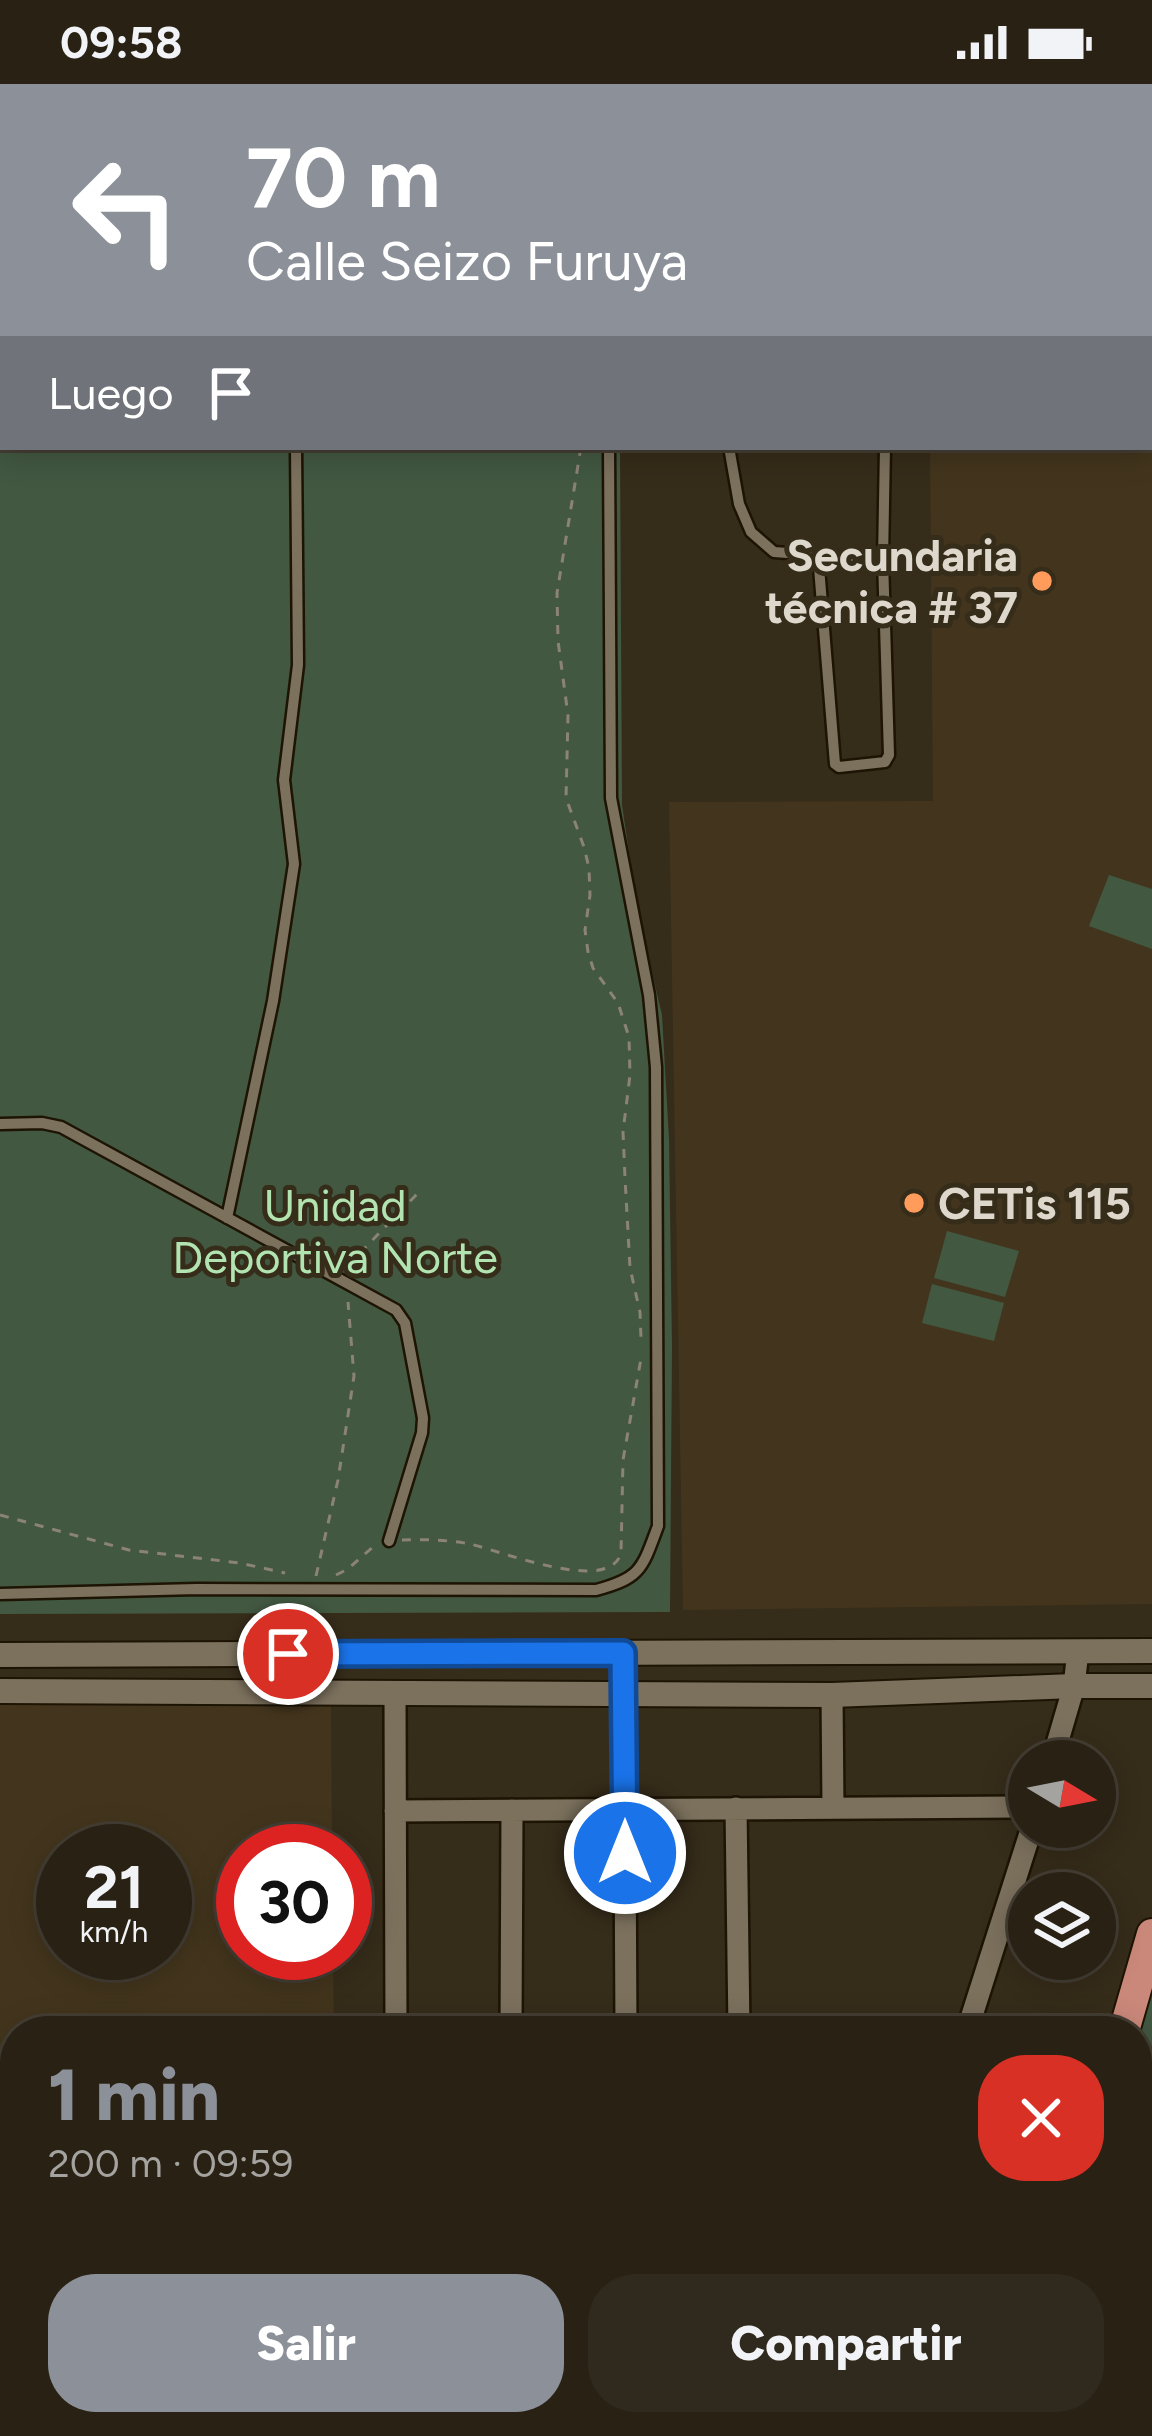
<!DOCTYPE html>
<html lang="es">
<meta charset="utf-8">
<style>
:root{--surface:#282114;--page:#30291d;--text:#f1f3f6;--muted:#a5a3a0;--line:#443e34;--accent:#8c9099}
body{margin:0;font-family:Figtree,sans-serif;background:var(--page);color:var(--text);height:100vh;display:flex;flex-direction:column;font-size:45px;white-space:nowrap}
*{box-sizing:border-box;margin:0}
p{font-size:39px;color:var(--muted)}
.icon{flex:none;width:66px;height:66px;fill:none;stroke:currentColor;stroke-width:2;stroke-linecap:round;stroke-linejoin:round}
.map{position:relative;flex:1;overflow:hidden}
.panel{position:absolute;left:0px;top:1932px;width:1152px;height:420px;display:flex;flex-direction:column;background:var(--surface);border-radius:48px 48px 0 0;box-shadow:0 6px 30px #0003,0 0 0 3px var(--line)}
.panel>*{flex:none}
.banner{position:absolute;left:0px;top:0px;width:1152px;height:366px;box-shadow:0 6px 30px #0003,0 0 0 3px var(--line);background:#8c9099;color:#fff;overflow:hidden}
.needle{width:78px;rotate:100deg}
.buttons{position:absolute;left:1008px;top:1656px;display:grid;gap:24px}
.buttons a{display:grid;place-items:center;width:108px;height:108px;border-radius:50%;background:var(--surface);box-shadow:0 6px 30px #0003,0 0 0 3px var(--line);font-size:60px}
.speed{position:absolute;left:36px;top:1740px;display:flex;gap:24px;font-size:60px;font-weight:700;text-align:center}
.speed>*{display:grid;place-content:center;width:156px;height:156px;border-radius:50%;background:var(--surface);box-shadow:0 6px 30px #0003,0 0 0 3px var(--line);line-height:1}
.speed small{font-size:30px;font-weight:400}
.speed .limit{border:18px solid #d22;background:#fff;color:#111}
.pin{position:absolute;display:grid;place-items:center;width:102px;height:102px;color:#fff;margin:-51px;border:6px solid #fff;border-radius:50%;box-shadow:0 3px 12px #0007}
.me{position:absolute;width:132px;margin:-66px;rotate:0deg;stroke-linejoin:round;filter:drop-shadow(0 0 9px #0008)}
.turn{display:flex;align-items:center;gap:42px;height:252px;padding:0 48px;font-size:54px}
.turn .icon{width:156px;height:156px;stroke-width:2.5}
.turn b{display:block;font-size:84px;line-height:102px}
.then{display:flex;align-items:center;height:114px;padding:0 48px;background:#0003;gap:24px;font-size:45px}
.round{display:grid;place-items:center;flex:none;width:126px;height:126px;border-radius:48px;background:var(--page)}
.overview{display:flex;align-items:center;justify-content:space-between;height:204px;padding:0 48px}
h1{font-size:72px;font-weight:800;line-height:90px;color:var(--accent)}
.cta{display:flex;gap:24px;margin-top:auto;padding:24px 48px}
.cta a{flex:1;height:138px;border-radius:48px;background:var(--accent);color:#fff;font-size:48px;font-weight:800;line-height:138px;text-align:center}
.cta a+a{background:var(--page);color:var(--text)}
.status{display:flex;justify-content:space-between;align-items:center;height:84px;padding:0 60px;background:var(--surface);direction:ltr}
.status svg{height:33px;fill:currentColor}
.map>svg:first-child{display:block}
.built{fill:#43351d;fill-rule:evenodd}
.green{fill:#425841}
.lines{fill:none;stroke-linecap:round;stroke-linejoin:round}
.service-casing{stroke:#1d1404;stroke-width:15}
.minor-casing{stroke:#1d1404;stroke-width:26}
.tertiary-casing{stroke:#1d1404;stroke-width:28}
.primary-casing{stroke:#1d1404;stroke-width:34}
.path{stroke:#8b8375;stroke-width:3;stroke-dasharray:9 9;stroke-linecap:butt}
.service{stroke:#7c715d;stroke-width:10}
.minor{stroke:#7c715d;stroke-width:21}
.tertiary{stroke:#7c715d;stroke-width:24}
.primary{stroke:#ca887a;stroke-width:30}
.route-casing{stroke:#114b97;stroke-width:30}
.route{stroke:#1a73e8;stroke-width:21}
.poi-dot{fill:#ff9b5b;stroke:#362c1a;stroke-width:4.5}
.labels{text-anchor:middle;stroke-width:10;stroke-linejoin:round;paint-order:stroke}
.poi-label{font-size:45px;font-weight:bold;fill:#ddd7cc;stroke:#362c1a;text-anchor:end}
.park-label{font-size:45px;fill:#b2e4b1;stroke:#362c1a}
</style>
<div class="status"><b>09:58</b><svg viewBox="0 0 49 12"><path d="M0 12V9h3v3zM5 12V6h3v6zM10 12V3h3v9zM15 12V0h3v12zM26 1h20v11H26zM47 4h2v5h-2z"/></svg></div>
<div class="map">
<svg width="1152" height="2352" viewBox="0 0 1152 2352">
<rect width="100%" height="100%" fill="#362c1a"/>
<path class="built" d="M1149,217H1152V1520L683,1526L669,718L933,717L930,363H1149Z
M331,1614L332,1767H243V1869H333L334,1947H15V2337H336L337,2345L0,2340V1619ZM63,1767H165V1869H63Z
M1152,2236V2352H1118L1122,2337H1137V2287Z"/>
<path class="green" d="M815,0H1052V3H815Z
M1071,0H1152V110H1149V3H1071Z
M0,209H3V363H620L622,721L638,828L662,931L669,1055L672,1262L670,1528L0,1530Z
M1109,791L1152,805V865L1089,842Z
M947,1147L1019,1167L1005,1213L934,1194Z
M932,1200L1004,1219L994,1257L922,1239Z
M1152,1892V2070L1137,2123C1137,2046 1130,1966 1152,1892Z
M0,2069L15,2070V2185H0Z
M0,2190L15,2191V2318H0Z"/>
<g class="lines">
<g class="service-casing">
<path id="service" d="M0,207H3
M729,363L739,420L751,448L774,468L883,476
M818,471L835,680L839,683L885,678L889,671L883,476L885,363
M0,1040L42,1039L61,1043L396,1226L405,1239L423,1334L422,1349L389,1457
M227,1134L273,917L294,780L284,696L298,581L296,363
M0,1510L197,1505L596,1506C641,1494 642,1485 658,1442L656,983L649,911L611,714L609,363"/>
</g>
<g class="minor-casing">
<path id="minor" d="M244,0V3
M274,0V3
M624,1569L626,1947
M395,1610L396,1947
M832,1611L833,1724
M1052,1677L1074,1602L1078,1567
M736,1724L739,1947
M395,1727L1029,1723
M511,1947L512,1726
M967,1947L1032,1743
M394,2352L395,2337
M853,2352L858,2337"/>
</g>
<g class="tertiary-casing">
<path id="tertiary" d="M1149,152H1152
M0,164H3
M1149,176H1152
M0,188H3
M0,1571L1152,1567
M0,1607L832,1611L1074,1602H1152"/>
</g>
<g class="primary-casing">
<path id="primary" d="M1124,1947L1152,1850
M1137,2139L1145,2133L1152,2107
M1137,2219L1152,2167
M1019,2352L1025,2337
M1084,2352L1088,2337"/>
</g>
<path class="path" d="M0,246H3
M581,363L557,509L558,557L568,631L566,714L584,763L589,784L590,811L585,846L588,868L593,884L618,919L629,953L630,991L623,1048L625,1094L630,1184L640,1228L641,1254
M352,1185L359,1170L418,1109
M0,1431L129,1466L240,1479L285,1489
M402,1456C424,1455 449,1456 470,1460C501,1467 610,1511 621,1469L623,1376L642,1269
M336,1491L348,1485L375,1461
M316,1492L338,1396L354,1292L348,1218
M1137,2025L1152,1973"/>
<use href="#service" class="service"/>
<use href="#minor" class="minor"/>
<use href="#tertiary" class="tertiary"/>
<use href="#primary" class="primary"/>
</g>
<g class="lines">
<g class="route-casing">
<path id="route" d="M288,1570L623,1569L625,1769"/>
</g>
<use href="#route" class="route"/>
</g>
<g class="poi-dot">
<circle cx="1042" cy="497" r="12"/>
<circle cx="914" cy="1119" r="12"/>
</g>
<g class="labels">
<g class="poi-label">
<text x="1018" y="487">Secundaria<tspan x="1018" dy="52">técnica # 37</tspan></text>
<text x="938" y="1135" text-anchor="start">CETis 115</text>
</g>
<g class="park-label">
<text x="335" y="1137">Unidad<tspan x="335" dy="52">Deportiva Norte</tspan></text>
</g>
</g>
</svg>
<div class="buttons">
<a><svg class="needle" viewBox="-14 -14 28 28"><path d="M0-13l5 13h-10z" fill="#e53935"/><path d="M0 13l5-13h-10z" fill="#a5a3a0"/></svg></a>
<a><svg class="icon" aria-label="layers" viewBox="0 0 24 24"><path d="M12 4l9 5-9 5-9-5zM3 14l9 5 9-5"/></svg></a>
</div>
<div class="speed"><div>21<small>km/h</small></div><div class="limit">30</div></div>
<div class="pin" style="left:288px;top:1570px;background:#d93025"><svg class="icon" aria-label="arrive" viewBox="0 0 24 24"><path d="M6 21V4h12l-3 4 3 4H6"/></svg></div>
<svg class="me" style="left:625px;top:1769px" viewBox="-20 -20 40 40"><circle r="17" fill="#1a73e8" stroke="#fff" stroke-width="3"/><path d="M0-11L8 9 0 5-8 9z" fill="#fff"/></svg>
<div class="banner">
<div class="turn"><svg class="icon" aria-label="left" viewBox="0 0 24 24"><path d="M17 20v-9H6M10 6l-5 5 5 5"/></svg><div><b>70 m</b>Calle Seizo Furuya</div></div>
<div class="then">Luego<svg class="icon" aria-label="arrive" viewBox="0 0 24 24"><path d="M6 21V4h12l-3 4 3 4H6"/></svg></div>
</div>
<section class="panel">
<div class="overview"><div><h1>1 min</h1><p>200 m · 09:59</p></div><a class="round" style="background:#d93025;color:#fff"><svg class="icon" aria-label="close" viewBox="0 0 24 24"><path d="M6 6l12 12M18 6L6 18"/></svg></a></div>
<div class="cta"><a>Salir</a><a>Compartir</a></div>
</section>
</div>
